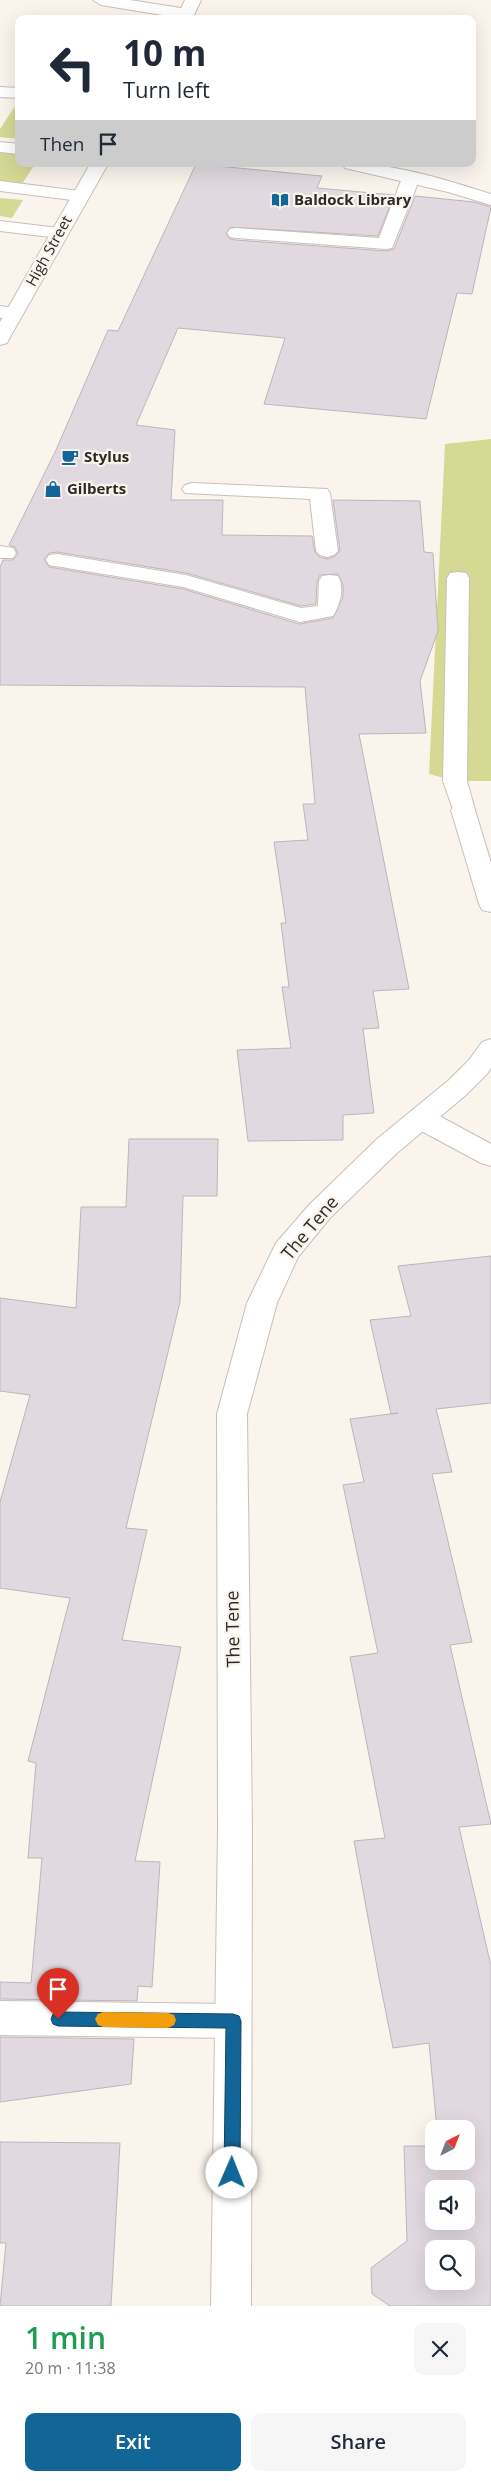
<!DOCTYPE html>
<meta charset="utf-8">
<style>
:root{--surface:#fff;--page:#f6f6f7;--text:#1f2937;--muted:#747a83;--accent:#126697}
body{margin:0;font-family:"Open Sans",sans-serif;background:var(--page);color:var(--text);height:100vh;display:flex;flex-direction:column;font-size:19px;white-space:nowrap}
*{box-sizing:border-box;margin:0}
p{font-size:16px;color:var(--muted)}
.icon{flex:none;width:28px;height:28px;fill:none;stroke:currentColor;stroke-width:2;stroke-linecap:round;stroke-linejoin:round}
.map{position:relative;height:2306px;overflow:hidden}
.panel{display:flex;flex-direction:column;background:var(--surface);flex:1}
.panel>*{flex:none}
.guide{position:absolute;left:15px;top:15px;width:461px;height:152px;border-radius:10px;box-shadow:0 5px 20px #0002;background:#fff;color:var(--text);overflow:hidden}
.needle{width:32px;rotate:42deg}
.buttons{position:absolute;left:425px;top:2120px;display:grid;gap:10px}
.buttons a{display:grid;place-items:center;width:50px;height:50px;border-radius:10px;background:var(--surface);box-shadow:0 5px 20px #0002;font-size:25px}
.pin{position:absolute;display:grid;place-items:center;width:42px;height:42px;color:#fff;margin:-51px -21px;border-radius:50% 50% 50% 0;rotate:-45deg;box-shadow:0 0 5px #0007}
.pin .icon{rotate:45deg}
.me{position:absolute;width:55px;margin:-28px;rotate:1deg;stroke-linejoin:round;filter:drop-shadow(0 0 4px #0008)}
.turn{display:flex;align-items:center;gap:18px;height:105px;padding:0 25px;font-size:22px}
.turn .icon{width:65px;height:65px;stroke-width:2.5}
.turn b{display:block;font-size:35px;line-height:42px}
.then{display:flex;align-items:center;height:48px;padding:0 25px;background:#0003;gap:10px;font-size:19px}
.round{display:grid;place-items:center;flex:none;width:52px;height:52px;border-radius:10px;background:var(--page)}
.headline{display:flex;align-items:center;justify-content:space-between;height:85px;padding:0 25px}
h1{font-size:30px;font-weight:600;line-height:38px;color:#1e9e55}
.primary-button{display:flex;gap:10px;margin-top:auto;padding:10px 25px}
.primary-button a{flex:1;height:58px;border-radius:10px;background:var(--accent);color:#fff;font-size:20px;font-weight:600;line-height:58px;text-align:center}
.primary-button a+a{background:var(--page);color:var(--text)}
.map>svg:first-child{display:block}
.green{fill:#d6d994}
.building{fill:#e1d9df;stroke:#bdb5bb;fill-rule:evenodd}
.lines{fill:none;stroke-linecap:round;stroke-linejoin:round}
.lane-casing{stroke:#c6c0b9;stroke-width:2}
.street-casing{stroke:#c6c0b9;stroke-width:2}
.secondary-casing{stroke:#c6c0b9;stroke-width:2}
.lane{fill:#fff;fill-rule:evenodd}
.street{fill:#fff;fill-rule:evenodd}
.secondary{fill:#fff;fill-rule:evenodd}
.route{fill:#126697;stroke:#0c4262}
.slow{fill:#f59e0b}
.labels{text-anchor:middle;stroke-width:4.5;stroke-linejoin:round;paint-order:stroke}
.far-poi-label{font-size:15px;font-weight:bold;fill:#2c2a27;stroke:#faf4ed;text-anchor:start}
.far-street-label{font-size:15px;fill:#2c2a27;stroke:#faf4ed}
.street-label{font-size:18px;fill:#2c2a27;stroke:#faf4ed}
</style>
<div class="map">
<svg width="491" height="2306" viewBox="0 0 491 2306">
<rect width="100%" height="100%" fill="#faf4ed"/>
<path class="green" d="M19,100V139L0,137V129Z
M0,152L19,153V164H35L22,184L0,182Z
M0,198L23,200L12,218L0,216Z
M491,439V781H455L429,774L445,444Z"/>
<path class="building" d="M196,164L322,176L317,188L394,195L378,236L230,227L226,234L230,239L236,240L386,251L394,249L415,196L474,202L491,207L472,294L457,293L426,419L264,404L285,338L178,328L136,425L175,430L171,500H223L222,535L312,536L315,552L319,557L328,559L335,556L340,551L333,500L420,501L424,552L433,553L438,631L420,681L426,733L359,734L409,989L373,991L379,1028L363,1029L374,1113L343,1115V1140L248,1141L237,1050L291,1048L282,987H289L281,923H286L274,842L308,840L303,804H315L305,687L0,685V567L3,560H13L18,554L15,547L9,545L56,450L108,330L118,331ZM57,552L186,573L301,606L316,604L317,581L320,575L338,574L343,585V597L333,618L299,624L183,589L49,567L44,559L49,553Z
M129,1139H218L217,1196H183L180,1302L126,1528L147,1530L122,1640L181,1647L135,1861L160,1862L152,1987L138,1986L137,2001L0,1999V1982L31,1983L42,1858H28L36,1763L28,1761L70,1598L0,1588V1502L30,1395L0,1391V1298L76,1308L81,1207H126Z
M491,1256V1403L436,1409L452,1472L432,1474L472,1642L450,1645L491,1824L459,1827L491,1966V2306H390L372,2294L371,2268L407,2241L404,2146H434V2161H466V2129H437L429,2043L393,2048L379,1978L354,1841L385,1838L350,1657L378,1653L343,1485L364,1482L350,1419L398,1413L391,1414L370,1320L411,1316L398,1266ZM434,2189H466V2221H434ZM434,2249H466V2281H434Z
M0,2037L134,2039L131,2084L0,2102Z
M0,2142L120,2143L111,2306H0L6,2243H0Z"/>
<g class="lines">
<g class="lane-casing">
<path id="lane" d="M0,87L19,88V98L0,97Z
M0,142L19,144V154L0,152Z
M411,173L417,174L420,178L392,248L386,249L236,238L230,237L227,233L230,229L236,228L379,238L402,178L405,174Z
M0,181L80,191L86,192L89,196L86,200L80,201L0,191Z
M0,221L59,228L65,229L68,233L65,237L59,238L0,231Z
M0,306L21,309L23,313L21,317L0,318Z
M192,483L327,489L330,493L338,551L334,555L327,557L320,555L316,551L310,499L185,493L182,489L185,485Z
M0,546L13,548L16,553L13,558H0Z
M57,554L186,575L301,608L318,606L319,581L322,576L330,575L338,576C345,587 340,606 333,616L300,622L183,587L49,565L46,560L49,555Z
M458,572L466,573L469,578L467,781L475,810L471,815L463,817L455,815L443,781L447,578L450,573Z
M422,1109L432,1112L491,1144V1166L481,1163L412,1126L408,1119L412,1112Z
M0,2001L233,2004L246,2009L251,2021L246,2033L233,2038L0,2035Z"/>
</g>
<g class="street-casing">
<path id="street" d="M93,0H130L187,9L195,14L187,19L101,5Z
M342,164C389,161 446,180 491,194V205L448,192L345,168Z
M463,803L471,805L475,810L491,863V912L482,910L479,904L451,810L455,805Z
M491,1039V1068L487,1074L467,1094L397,1153L330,1218L298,1257L277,1303L247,1414L252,1829L251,2306H211L218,1829L217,1414L247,1303L276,1243L310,1204L377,1139L449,1080L469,1060L482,1042Z"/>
</g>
<g class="secondary-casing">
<path id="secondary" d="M185,0H201L192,19H176Z
M90,164H108L9,339L7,343L0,345V322Z"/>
</g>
<use href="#lane" class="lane"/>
<use href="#street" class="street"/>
<use href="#secondary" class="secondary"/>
</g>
<path class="route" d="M58,2012L233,2014L239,2016L241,2021L240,2173L237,2179L232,2181L226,2179L224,2173L226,2028L58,2026L53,2024L51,2019L53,2014Z"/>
<path class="slow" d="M103,2012L168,2013L174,2015L176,2020L174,2025L168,2028L103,2027L98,2025L95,2019L98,2014Z"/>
<defs>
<g id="library-bare" transform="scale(1.35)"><path d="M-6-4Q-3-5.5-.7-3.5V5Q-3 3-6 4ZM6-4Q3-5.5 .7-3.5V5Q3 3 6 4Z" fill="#126697" stroke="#faf4ed" stroke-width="2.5" paint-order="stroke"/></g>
<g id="cafe-bare" transform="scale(1.35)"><path d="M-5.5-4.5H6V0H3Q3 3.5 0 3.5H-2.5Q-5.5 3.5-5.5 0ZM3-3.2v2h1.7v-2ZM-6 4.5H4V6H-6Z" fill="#126697" stroke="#faf4ed" stroke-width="2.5" paint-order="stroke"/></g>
<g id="shop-bare" transform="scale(1.35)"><path d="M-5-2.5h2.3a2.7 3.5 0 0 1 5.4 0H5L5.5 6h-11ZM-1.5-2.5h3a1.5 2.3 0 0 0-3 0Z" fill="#126697" stroke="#faf4ed" stroke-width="2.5" paint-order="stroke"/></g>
</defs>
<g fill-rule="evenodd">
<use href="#library-bare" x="280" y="200"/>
<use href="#cafe-bare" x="70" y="457"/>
<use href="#shop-bare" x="53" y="489"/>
</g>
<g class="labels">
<g class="far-poi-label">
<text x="294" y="205">Baldock Library</text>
<text x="84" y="462">Stylus</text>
<text x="67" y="494">Gilberts</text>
</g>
<g class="far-street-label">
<text transform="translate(49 251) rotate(-61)" y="5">High Street</text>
</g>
<g class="street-label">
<text transform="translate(310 1228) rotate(-50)" y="6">The Tene</text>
<text transform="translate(233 1629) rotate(-91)" y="6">The Tene</text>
</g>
</g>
</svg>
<div class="buttons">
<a><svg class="needle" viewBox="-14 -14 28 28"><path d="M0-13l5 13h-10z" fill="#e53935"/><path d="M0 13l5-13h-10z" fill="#747a83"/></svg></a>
<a><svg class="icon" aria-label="sound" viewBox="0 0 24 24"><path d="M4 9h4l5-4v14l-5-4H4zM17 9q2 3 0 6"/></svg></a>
<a><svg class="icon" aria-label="search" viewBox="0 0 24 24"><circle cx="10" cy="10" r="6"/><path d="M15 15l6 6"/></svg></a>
</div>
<div class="pin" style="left:58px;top:2019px;background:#d93025"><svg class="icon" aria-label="arrive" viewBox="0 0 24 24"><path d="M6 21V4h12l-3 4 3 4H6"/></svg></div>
<svg class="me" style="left:232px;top:2173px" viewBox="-20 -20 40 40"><circle r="19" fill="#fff"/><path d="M0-13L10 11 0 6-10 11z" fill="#126697"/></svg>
<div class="guide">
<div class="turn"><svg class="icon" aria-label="left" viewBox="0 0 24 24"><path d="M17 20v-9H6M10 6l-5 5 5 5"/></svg><div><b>10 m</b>Turn left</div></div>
<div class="then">Then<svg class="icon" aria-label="arrive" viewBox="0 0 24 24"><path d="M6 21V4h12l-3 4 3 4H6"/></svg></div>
</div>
</div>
<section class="panel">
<div class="headline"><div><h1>1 min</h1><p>20 m · 11:38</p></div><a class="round"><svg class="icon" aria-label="close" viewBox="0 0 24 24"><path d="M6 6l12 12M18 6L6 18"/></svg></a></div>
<div class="primary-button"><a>Exit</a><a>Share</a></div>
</section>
